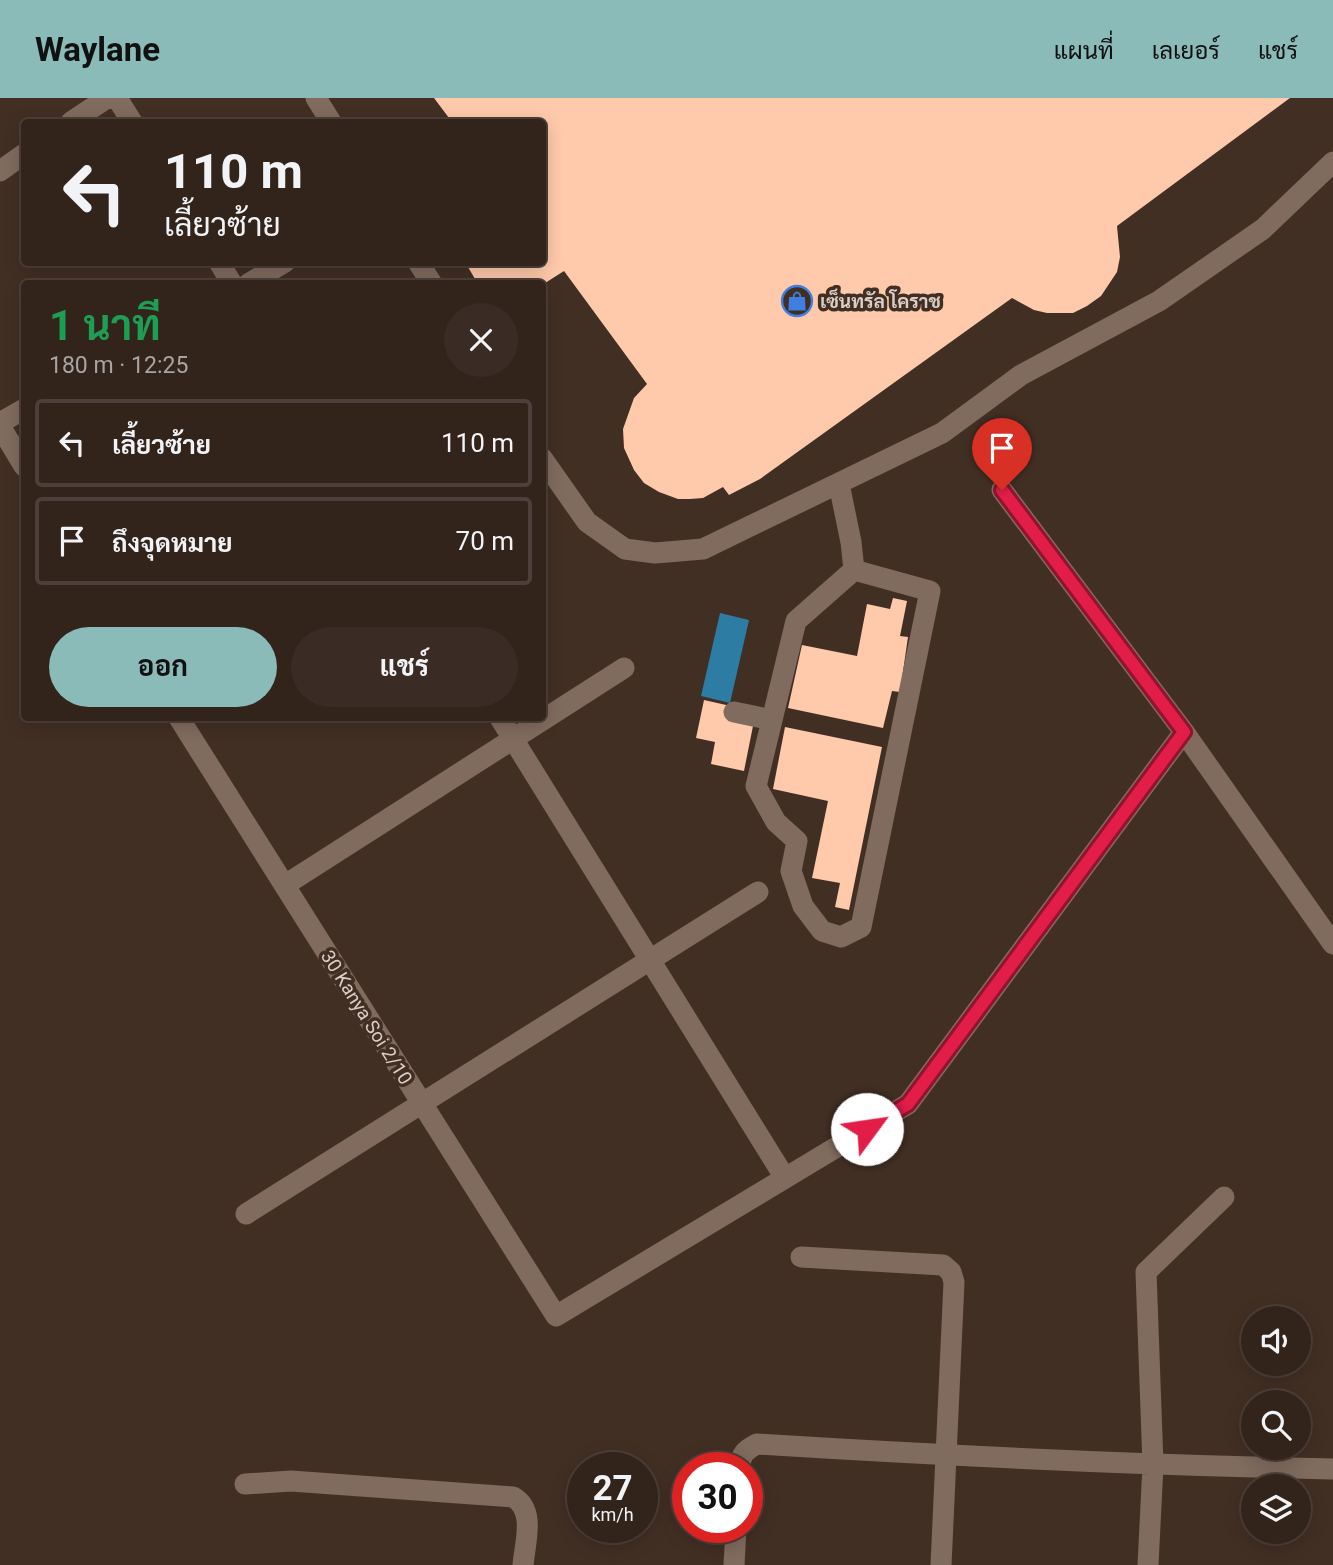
<!DOCTYPE html>
<html lang="th">
<meta charset="utf-8">
<style>
:root{--surface:#32231b;--page:#3a2b24;--text:#f1f3f6;--muted:#a8a4a3;--line:#4d403a;--accent:#8bbbb9}
body{margin:0;font-family:Roboto,Sarabun,sans-serif;background:var(--page);color:var(--text);height:100vh;display:flex;flex-direction:column;font-size:26px;white-space:nowrap}
*{box-sizing:border-box;margin:0}
p{font-size:23px;color:var(--muted)}
.icon{flex:none;width:38px;height:38px;fill:none;stroke:currentColor;stroke-width:2;stroke-linecap:round;stroke-linejoin:round}
.map{position:relative;flex:1;overflow:hidden}
.drawer{position:absolute;left:21px;top:182px;width:525px;height:441px;display:flex;flex-direction:column;background:var(--surface);border-radius:7px;box-shadow:0 4px 18px #0003,0 0 0 2px var(--line)}
.drawer>*{flex:none}
.hud{position:absolute;left:21px;top:21px;width:525px;height:147px;border-radius:7px;box-shadow:0 4px 18px #0003,0 0 0 2px var(--line);background:#32231b;color:var(--text);overflow:hidden}
.buttons{position:absolute;left:1241px;top:1208px;display:grid;gap:14px}
.buttons a{display:grid;place-items:center;width:70px;height:70px;border-radius:50%;background:var(--surface);box-shadow:0 4px 18px #0003,0 0 0 2px var(--line);font-size:35px}
.speed{position:absolute;left:567px;top:1354px;display:flex;gap:14px;font-size:35px;font-weight:700;text-align:center}
.speed>*{display:grid;place-content:center;width:91px;height:91px;border-radius:50%;background:var(--surface);box-shadow:0 4px 18px #0003,0 0 0 2px var(--line);line-height:1}
.speed small{font-size:18px;font-weight:400}
.speed .limit{border:10px solid #d22;background:#fff;color:#111}
.pin{position:absolute;display:grid;place-items:center;width:60px;height:60px;color:#fff;margin:-72px -30px;border-radius:50% 50% 50% 0;rotate:-45deg;box-shadow:0 0 7px #0007}
.pin .icon{rotate:45deg}
.me{position:absolute;width:77px;margin:-38px;rotate:59deg;stroke-linejoin:round;filter:drop-shadow(0 0 5px #0008)}
.turn{display:flex;align-items:center;gap:24px;height:147px;padding:0 28px;font-size:32px}
.turn .icon{width:91px;height:91px;stroke-width:2.5}
.turn b{display:block;font-size:49px;line-height:60px}
.round{display:grid;place-items:center;flex:none;width:74px;height:74px;border-radius:37px;background:var(--page)}
.overview{display:flex;align-items:center;justify-content:space-between;height:119px;padding:0 28px}
h1{font-size:42px;font-weight:700;line-height:52px;color:#1e9e55}
.action{display:flex;gap:14px;margin-top:auto;padding:14px 28px}
.action a{flex:1;height:80px;border-radius:42px;background:var(--accent);color:#111;font-size:28px;font-weight:700;line-height:80px;text-align:center}
.action a+a{background:var(--page);color:var(--text)}
ul{padding:0;list-style:none}
li{display:flex;align-items:center;gap:21px;height:88px;margin:0 14px 10px;padding:0 14px;border:4px solid var(--line);border-radius:7px}
li div{flex:1}
li b{display:block;font-size:26px}
li em{font-style:normal}
header{display:flex;align-items:center;gap:42px;box-sizing:border-box;height:98px;padding:0 35px;background:var(--accent);color:#111}
header strong{font-size:33px}
nav{display:flex;gap:38px;margin-inline-start:auto;font-size:24px}
.map>svg:first-child{display:block}
.water{fill:#2d7ca4}
.building{fill:#ffc9ab}
.lines{fill:none;stroke-linecap:round;stroke-linejoin:round}
.minor{stroke:#816b5f;stroke-width:21}
.route-casing{stroke:#92132f;stroke-width:18}
.route{stroke:#e11d48;stroke-width:12}
.labels{text-anchor:middle;stroke-width:7;stroke-linejoin:round;paint-order:stroke}
.poi-label{font-size:19px;font-weight:bold;fill:#dbcec8;stroke:#422f24;text-anchor:start}
.street-label{font-size:19px;fill:#dbcec8;stroke:#422f24}
</style>
<header>
<strong>Waylane</strong>
<nav><a>แผนที่</a><a>เลเยอร์</a><a>แชร์</a></nav>
</header>
<div class="map">
<svg width="1333" height="1467" viewBox="0 0 1333 1467">
<rect width="100%" height="100%" fill="#422f24"/>
<path class="water" d="M720,515L749,522L730,605L701,598Z"/>
<path class="building" d="M434,0H1290L1117,128L1120,159L1117,174L1101,198L1087,208L1073,215H1047L1034,212L1012,200L760,381L729,397L723,389L703,400L690,401H678L659,394L644,385L634,372L624,350L623,331L634,300L647,286L564,173L542,187L478,186L465,164H542V24H452Z
M893,500L907,503L900,538L908,539L900,594L892,593L883,630L788,610L802,547L857,558L867,506L890,511Z
M704,602L735,609L753,628L744,673L711,666L715,644L696,640Z
M785,629L882,649L849,812L835,809L840,785L812,780L828,703L773,691Z"/>
<g class="lines">
<path class="minor" d="M117,0L132,24
M316,0L331,24
M71,24L107,0
M0,73L24,56
M219,164L232,186
M418,164L432,186
M248,186L285,164
M0,325L24,311
M0,328L24,368
M542,360L587,424L625,451L655,455L703,451L942,335L1021,277L1159,203L1263,131L1333,64
M839,386L851,444L854,472L930,493L861,829L841,839L822,833L803,808L791,773L797,743L776,724L756,688L796,523L854,472
M1002,392L1184,634L1333,846
M734,614L772,622
M179,620L556,1218L908,1006L1184,634
M500,620L785,1080
M285,787L624,570
M246,1116L758,794
M801,1159L943,1167L951,1174L954,1184L941,1467
M740,1370C740,1357 745,1352 757,1346C949,1358 1141,1367 1333,1371
M245,1386L291,1383L513,1399C536,1412 525,1444 523,1467
M734,1467L736,1430
M1148,1467L1153,1367L1146,1174L1224,1099"/>
</g>
<g class="lines">
<g class="route-casing">
<path id="route" d="M867,1031L908,1006L1184,634L1002,392"/>
</g>
<use href="#route" class="route"/>
</g>
<defs>
<g id="shop-ring" transform="scale(1.575)"><circle r="9.5" fill="#422f24" stroke="#3f7fe0" stroke-width="1.5"/><path d="M-5-2.5h2.3a2.7 3.5 0 0 1 5.4 0H5L5.5 6h-11ZM-1.5-2.5h3a1.5 2.3 0 0 0-3 0Z" fill="#3f7fe0"/></g>
</defs>
<g fill-rule="evenodd">
<use href="#shop-ring" x="797" y="203"/>
</g>
<g class="labels">
<g class="poi-label">
<text x="820" y="210">เซ็นทรัล โคราช</text>
</g>
<g class="street-label">
<text transform="translate(367 919) rotate(58)" y="7">30 Kanya Soi 2/10</text>
</g>
</g>
</svg>
<div class="buttons">
<a><svg class="icon" aria-label="sound" viewBox="0 0 24 24"><path d="M4 9h4l5-4v14l-5-4H4zM17 9q2 3 0 6"/></svg></a>
<a><svg class="icon" aria-label="search" viewBox="0 0 24 24"><circle cx="10" cy="10" r="6"/><path d="M15 15l6 6"/></svg></a>
<a><svg class="icon" aria-label="layers" viewBox="0 0 24 24"><path d="M12 4l9 5-9 5-9-5zM3 14l9 5 9-5"/></svg></a>
</div>
<div class="speed"><div>27<small>km/h</small></div><div class="limit">30</div></div>
<div class="pin" style="left:1002px;top:392px;background:#d93025"><svg class="icon" aria-label="arrive" viewBox="0 0 24 24"><path d="M6 21V4h12l-3 4 3 4H6"/></svg></div>
<svg class="me" style="left:867px;top:1031px" viewBox="-20 -20 40 40"><circle r="19" fill="#fff"/><path d="M0-13L10 11 0 6-10 11z" fill="#e11d48"/></svg>
<div class="hud">
<div class="turn"><svg class="icon" aria-label="left" viewBox="0 0 24 24"><path d="M17 20v-9H6M10 6l-5 5 5 5"/></svg><div><b>110 m</b>เลี้ยวซ้าย</div></div>
</div>
<section class="drawer">
<div class="overview"><div><h1>1 นาที</h1><p>180 m · 12:25</p></div><a class="round"><svg class="icon" aria-label="close" viewBox="0 0 24 24"><path d="M6 6l12 12M18 6L6 18"/></svg></a></div>
<ul>
<li><svg class="icon" aria-label="left" viewBox="0 0 24 24"><path d="M17 20v-9H6M10 6l-5 5 5 5"/></svg><div><b>เลี้ยวซ้าย</b></div><em>110 m</em></li>
<li><svg class="icon" aria-label="arrive" viewBox="0 0 24 24"><path d="M6 21V4h12l-3 4 3 4H6"/></svg><div><b>ถึงจุดหมาย</b></div><em>70 m</em></li>
</ul>
<div class="action"><a>ออก</a><a>แชร์</a></div>
</section>
</div>
